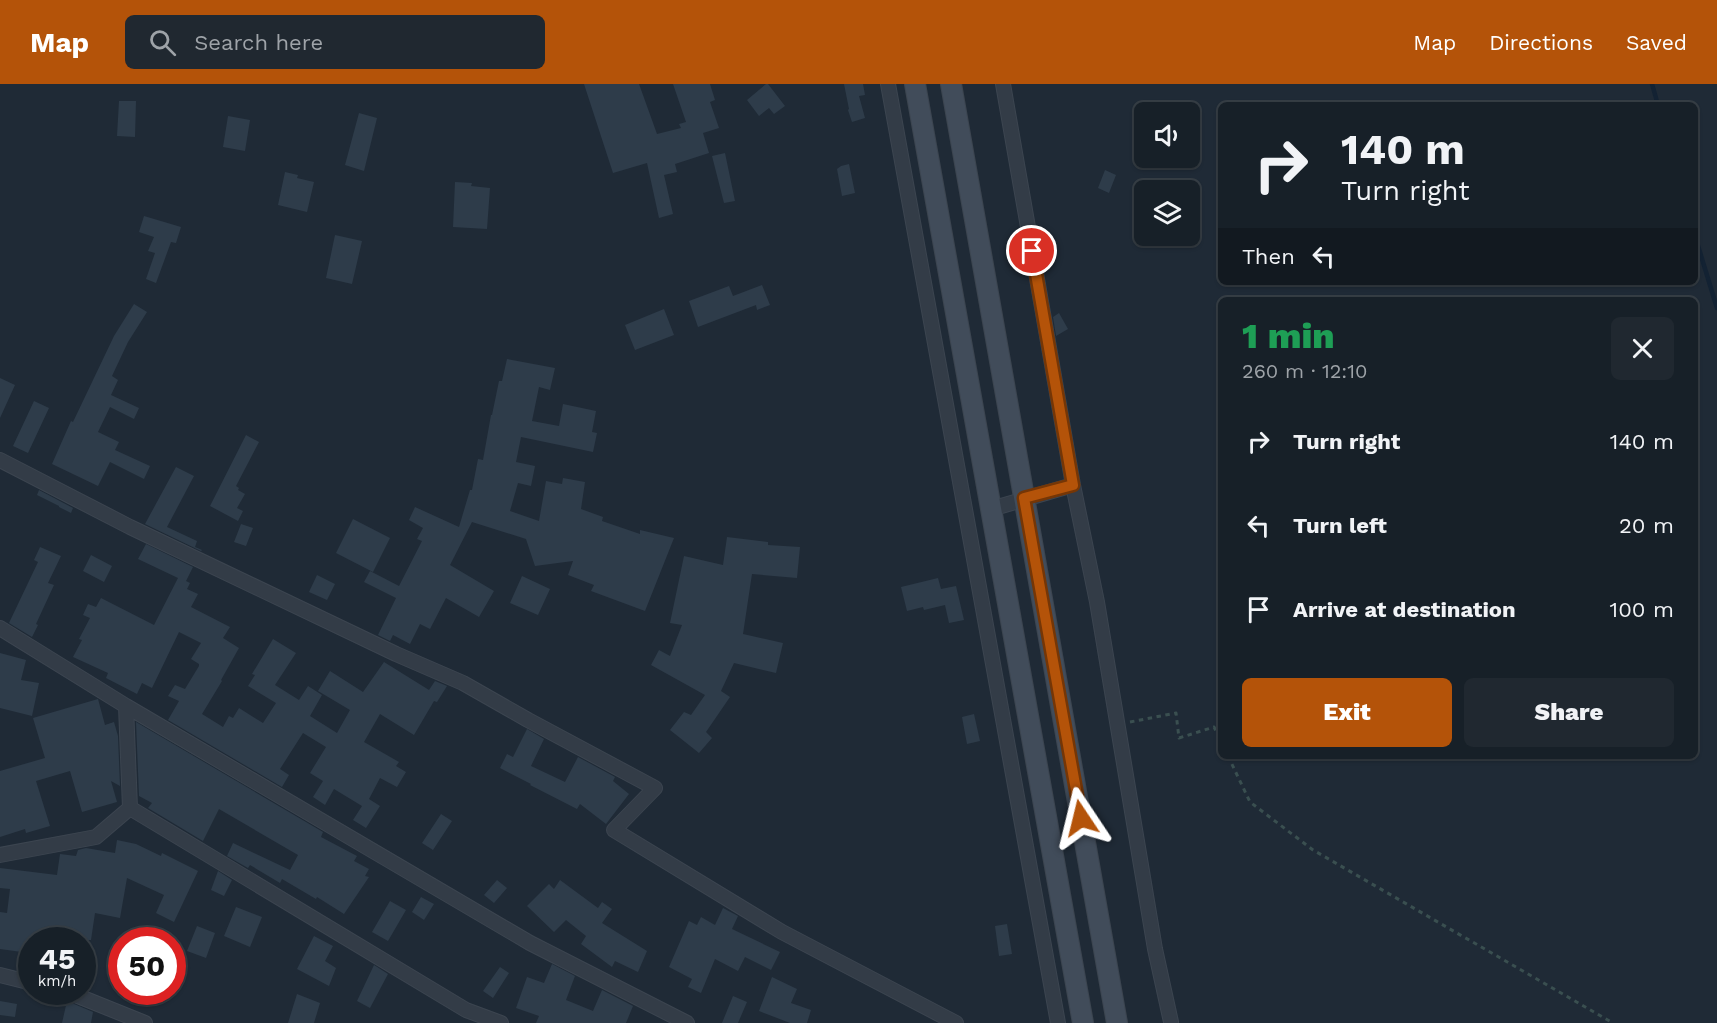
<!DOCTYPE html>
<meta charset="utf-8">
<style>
:root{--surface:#172028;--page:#202830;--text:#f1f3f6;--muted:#9ea3a8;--line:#363e45;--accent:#b45309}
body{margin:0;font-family:"Work Sans",sans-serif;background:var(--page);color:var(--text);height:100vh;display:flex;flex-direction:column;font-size:22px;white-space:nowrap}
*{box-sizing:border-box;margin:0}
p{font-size:20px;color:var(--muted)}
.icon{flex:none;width:33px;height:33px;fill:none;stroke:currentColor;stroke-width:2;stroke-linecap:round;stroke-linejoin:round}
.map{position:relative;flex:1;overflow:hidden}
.panel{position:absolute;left:1218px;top:213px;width:480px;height:462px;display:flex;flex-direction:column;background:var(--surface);border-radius:9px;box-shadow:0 2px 4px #0004,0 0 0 2px var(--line)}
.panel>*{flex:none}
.hud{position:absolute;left:1218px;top:18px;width:480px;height:183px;border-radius:9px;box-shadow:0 2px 4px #0004,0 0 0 2px var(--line);background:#172028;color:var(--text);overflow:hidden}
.tools{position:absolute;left:1134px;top:18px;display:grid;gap:12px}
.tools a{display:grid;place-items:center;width:66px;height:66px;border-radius:9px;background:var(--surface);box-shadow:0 2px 4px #0004,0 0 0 2px var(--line);font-size:30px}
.speed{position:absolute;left:18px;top:843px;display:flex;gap:12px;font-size:30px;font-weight:700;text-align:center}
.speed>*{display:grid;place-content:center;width:78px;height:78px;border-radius:50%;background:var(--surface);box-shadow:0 2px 4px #0004,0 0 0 2px var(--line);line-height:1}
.speed small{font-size:15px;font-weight:400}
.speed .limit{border:9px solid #d22;background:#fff;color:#111}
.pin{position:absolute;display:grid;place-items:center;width:51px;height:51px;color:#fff;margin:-26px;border:3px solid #fff;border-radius:50%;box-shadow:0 2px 6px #0007}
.me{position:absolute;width:66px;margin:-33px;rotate:350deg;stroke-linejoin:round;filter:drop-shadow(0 0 4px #0008)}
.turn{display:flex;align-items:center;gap:21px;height:126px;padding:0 24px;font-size:27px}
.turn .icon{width:78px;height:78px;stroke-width:2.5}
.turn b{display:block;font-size:42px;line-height:51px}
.then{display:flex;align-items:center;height:57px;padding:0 24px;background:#0003;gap:12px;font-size:22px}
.round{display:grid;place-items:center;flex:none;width:63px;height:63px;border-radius:9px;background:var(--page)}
.summary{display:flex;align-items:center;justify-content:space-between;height:102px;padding:0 24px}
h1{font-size:36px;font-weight:800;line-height:45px;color:#1e9e55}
.action{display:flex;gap:12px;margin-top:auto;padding:12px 24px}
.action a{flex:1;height:69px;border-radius:9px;background:var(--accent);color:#fff;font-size:24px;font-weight:800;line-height:69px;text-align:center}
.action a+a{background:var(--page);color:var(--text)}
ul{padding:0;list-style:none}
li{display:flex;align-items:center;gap:18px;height:84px;padding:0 24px}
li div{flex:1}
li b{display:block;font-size:22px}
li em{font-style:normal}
header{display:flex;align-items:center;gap:36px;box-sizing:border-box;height:84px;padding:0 30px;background:var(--accent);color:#fff}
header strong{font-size:28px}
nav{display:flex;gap:33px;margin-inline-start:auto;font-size:21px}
.search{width:420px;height:54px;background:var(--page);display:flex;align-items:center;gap:15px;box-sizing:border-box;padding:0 21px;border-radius:9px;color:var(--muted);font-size:22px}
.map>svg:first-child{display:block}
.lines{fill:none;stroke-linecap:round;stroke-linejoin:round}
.stream{stroke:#132233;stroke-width:4.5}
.building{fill:#2e3c4a}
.street-casing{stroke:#3c4550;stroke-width:16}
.secondary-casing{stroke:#3c4550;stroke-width:22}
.path{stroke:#3a4f50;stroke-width:3;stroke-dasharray:4.5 4.5;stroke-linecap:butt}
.street{stroke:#333c47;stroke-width:14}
.secondary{stroke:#414c5a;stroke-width:20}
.route-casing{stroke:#753606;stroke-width:15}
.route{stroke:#b45309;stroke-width:10}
</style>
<header>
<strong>Map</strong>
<div class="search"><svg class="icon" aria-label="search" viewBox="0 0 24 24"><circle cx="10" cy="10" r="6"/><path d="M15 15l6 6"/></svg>Search here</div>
<nav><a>Map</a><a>Directions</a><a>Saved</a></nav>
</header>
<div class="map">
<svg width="1717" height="939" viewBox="0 0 1717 939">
<rect width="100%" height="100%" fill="#1f2a36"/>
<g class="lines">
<path class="stream" d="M1652,0L1658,21
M1695,152L1717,224"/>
</g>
<path class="building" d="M584,0H639L657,50L681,44L679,40L686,38L673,0H710L715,16L710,18L719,44L703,49L709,69L675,80L677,88L664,91L673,130L659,134L647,79L613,89Z
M766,0H768L785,22L774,30L769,24L759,32L747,16Z
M844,0H863L865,11L859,12L865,34L852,38L848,26L849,25Z
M119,17H136L135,53L117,52Z
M359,29L377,34L364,87L345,81Z
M228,32L250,36L245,67L223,63Z
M725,69L735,117L724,119L712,72Z
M849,80L855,109L842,112L837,85L841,82Z
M1105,86L1116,91L1109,109L1098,104Z
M285,88L298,91L297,94L314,98L307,128L278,121Z
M455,98L472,99L471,102L490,104L487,145L453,143Z
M144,132L181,143L176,159L171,158L156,199L146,195L155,169L148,167L154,153L139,148Z
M335,151L362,157L352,200L326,194Z
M762,201L770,221L757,226L756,221L698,243L689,217L729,202L733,212Z
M134,220L147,228L128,258L112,292L118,296L111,311L139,324L134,335L110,323L98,348L119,358L115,366L150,382L144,395L110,378L98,402L52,380L71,337L73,338L114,252Z
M664,225L674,251L635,266L625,241Z
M1059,229L1068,245L1056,252L1053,233Z
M507,275L555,284L550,306L539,303L532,337L559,342L563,320L596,327L592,348L597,349L593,368L521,353L516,378L535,382L531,402L518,399L510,427L539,437L546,397L562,400L563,394L585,398L581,425L603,433L602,437L640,450V446L674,454L645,527L591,507L594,501L568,491L573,477L535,482L526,455L472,438L450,481L494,507L479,533L446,514L430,545L420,540L410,560L393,551L390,557L378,551L396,514L364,498L370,487L399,502L422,457L417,455L423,444L409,436L415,423L459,443L470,406H472L478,375L483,376L491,331H492L499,297H502Z
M0,294L15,301L0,334Z
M34,317L49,324L28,369L13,362Z
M246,351L259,358L236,402L239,404L238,406L245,410L237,424L243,427L238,437L210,422Z
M176,383L194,392L167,443L197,457L195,463L202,466L201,467L145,440Z
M39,406L73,424L71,429L59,423V422L37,411Z
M353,435L390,454L373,488L336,469Z
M241,440L253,444L246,462L234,458Z
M727,453L768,458V461L800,463L797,494L752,490L743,550L783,559L776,589L734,579L721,607L730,613L706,648L712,654L699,669L670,646L684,628L691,631L705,611L651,581L659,566L670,572L682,541L670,539L684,472L723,481Z
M146,460L193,483L186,497L190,499L187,505L198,510L191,523L230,543L223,554L239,564L221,596L222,597L202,630L223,643L229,632L233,634L239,624L263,639L276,619L248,602L255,591L252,590L273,555L296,569L275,601L299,616L308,602L322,611L310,632L337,649L350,626L318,607L330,587L363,608L384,578L429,606L435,597L447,602L437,618L434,617L414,651L380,630L364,658L399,678L396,682L406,688L397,703L380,694L369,715L380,722L366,744L353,736L362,722L334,705L325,721L313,713L323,697L310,689L326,663L303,649L280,685L289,691L282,703L168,636L179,617L168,612L175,601L185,605L199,582V580L191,575L201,559L179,548L152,604L142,599L137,610L106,594L108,589L73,573L82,556L79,555L90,534L83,531L88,520L96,523L101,514L154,541L178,494L138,475Z
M40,463L61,472L48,499L54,501L36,540L38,541L32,553L9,539L38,478L34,476Z
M91,471L112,482L104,498L83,487Z
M317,491L335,500L327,516L309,508Z
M522,492L550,505L538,531L510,519Z
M938,494L941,505L956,502L964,536L949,539L945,521L924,526L923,523L907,527L901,503Z
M0,569L26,576L21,596L39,599L32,632L0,624Z
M98,615L105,641L114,638L118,652L120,702L111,697L117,718L82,728L70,687L36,697L50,742L26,749L25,745L0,753V687L45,674L33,634Z
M974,630L980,657L967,660L962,633Z
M136,638L323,748L321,753L357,772L354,777L369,785L365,792L369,793L344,830L317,813L316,815L282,795L280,799L250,781L248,784L227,772L233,759L290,786L298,771L219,725L203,757L148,724L152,719L139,712Z
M527,645L544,655L531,682L565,698L578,673L615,693L613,697L629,710L606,740L580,720L577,725L530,701L531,700L500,684L507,670L513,673Z
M441,730L452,737L433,766L422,759Z
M117,756L136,760L161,772L162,769L198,787L174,838L156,829L164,811L127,794L120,834L95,829L91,856H31L29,869L0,865V828L7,829L10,805L0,804V784L57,791L60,770L76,772L78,766L86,764L115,769Z
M218,787L232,796L224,812L211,806Z
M497,796L507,804L494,819L484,811Z
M560,796L598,824L602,818L612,825L602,839L647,867L638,888L615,877L612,883L581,860L586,852L566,836L554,848L527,822L549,800L554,805Z
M421,813L434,820L424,836L412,828Z
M390,817L406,826L388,857L372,848Z
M236,823L262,833L250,863L224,852Z
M723,824L738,832L732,845L780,868L771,886L745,873L738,887L715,875L701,909L688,903L692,895L669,883L689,837L697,841L701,833L715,841Z
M1007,840L1012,870L999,872L995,842Z
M197,842L215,849L206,874L187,867Z
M314,852L333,862L325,877L336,884L329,902L297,885Z
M552,880L575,892L566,916L593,927L602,906L633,922L626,939H536L539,932L516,924L527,893L544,899Z
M374,881L388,890L370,924L357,917Z
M500,883L509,889L493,914L483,907Z
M772,893L797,905L791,919L811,926L807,939H790L759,927Z
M297,910L320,919L314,939H288Z
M733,912L747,918L738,939H722Z
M0,917L17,920L15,933L0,931Z
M67,917L93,928L91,939H62Z"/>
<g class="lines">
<g class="street-casing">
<path id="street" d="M888,0L1058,939
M1003,0L1073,401L1097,518L1155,865L1171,938
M0,376L130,443L396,570L463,599L528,636L655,704L614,746L782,848L956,939
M991,425L1073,401
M0,544L126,622L530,859L687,939
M126,622L130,724
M0,771L96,753L130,724L466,926L501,939
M0,891L32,899
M68,908L145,939"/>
</g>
<g class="secondary-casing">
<path id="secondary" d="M915,0L1083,939
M951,0L1117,939"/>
</g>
<path class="path" d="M1130,638L1176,629L1179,654L1214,643L1221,657
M1228,672L1250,718L1313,766L1613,939"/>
<use href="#street" class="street"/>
<use href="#secondary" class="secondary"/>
</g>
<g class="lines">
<g class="route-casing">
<path id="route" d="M1032,167L1073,401L1024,414L1081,734"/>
</g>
<use href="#route" class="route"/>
</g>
</svg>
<div class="tools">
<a><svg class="icon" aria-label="sound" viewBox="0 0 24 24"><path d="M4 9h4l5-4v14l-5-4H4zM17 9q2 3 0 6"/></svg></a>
<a><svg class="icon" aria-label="layers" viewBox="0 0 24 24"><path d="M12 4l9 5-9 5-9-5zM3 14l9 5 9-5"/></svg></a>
</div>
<div class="speed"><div>45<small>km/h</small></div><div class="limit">50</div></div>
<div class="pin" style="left:1032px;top:167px;background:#d93025"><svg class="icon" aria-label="arrive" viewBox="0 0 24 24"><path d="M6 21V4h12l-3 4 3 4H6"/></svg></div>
<svg class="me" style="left:1081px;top:734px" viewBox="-20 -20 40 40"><path d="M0-17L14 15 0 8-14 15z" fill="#b45309" stroke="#fff" stroke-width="4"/></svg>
<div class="hud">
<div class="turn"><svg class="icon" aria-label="right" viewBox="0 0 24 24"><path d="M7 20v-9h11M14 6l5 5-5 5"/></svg><div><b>140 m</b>Turn right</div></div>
<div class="then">Then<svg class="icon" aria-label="left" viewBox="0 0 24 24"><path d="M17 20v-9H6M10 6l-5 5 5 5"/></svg></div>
</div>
<section class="panel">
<div class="summary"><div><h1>1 min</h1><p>260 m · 12:10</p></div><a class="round"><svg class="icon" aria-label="close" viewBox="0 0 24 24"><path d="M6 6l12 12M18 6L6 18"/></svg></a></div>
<ul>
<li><svg class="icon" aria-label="right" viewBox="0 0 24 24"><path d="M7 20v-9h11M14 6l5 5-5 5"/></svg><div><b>Turn right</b></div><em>140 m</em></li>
<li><svg class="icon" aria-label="left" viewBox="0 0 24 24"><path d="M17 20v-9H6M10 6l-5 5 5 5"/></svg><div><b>Turn left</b></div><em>20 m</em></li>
<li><svg class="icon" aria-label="arrive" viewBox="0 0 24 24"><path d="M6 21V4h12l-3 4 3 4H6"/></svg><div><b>Arrive at destination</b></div><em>100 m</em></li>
</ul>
<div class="action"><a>Exit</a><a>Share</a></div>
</section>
</div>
